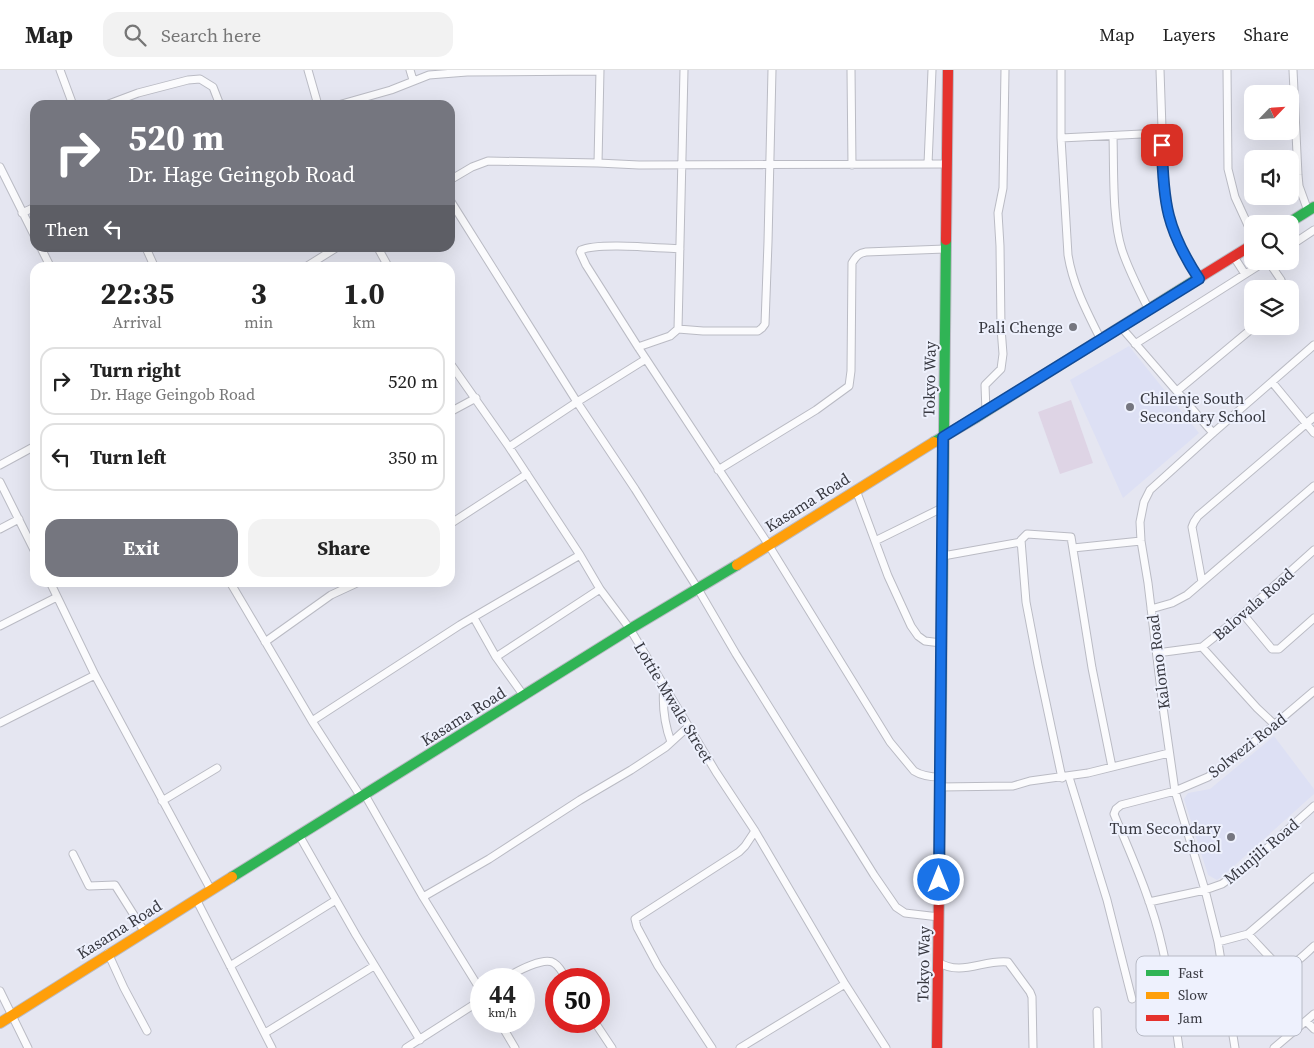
<!DOCTYPE html>
<style>
:root{--surface:#fff;--page:#f2f2f2;--text:#222;--muted:#767676;--line:#e0e0e0;--accent:#75767f}
body{margin:0;font-family:"Source Serif 4",serif;background:var(--page);color:var(--text);height:100vh;display:flex;flex-direction:column;font-size:19px;white-space:nowrap}
*{box-sizing:border-box;margin:0}
p{font-size:16px;color:var(--muted)}
.icon{flex:none;width:28px;height:28px;fill:none;stroke:currentColor;stroke-width:2;stroke-linecap:round;stroke-linejoin:round}
.map{position:relative;flex:1;overflow:hidden}
.panel{position:absolute;left:30px;top:192px;width:425px;height:325px;display:flex;flex-direction:column;background:var(--surface);border-radius:15px;box-shadow:0 5px 20px #0002}
.panel>*{flex:none}
.guide{position:absolute;left:30px;top:30px;width:425px;height:152px;border-radius:15px;box-shadow:0 5px 20px #0002;background:#75767f;color:#fff;overflow:hidden}
.needle{width:32px;rotate:65deg}
.controls{position:absolute;left:1244px;top:15px;display:grid;gap:10px}
.controls a{display:grid;place-items:center;width:55px;height:55px;border-radius:10px;background:var(--surface);box-shadow:0 5px 20px #0002;font-size:25px}
.speed{position:absolute;left:470px;top:898px;display:flex;gap:10px;font-size:25px;font-weight:700;text-align:center}
.speed>*{display:grid;place-content:center;width:65px;height:65px;border-radius:50%;background:var(--surface);box-shadow:0 5px 20px #0002;line-height:1}
.speed small{font-size:12px;font-weight:400}
.speed .limit{border:8px solid #d22;background:#fff;color:#111}
.pin{position:absolute;display:grid;place-items:center;width:42px;height:42px;color:#fff;margin:-21px;border-radius:10px;box-shadow:0 2px 8px #0006}
.me{position:absolute;width:55px;margin:-28px;rotate:0deg;stroke-linejoin:round;filter:drop-shadow(0 0 4px #0008)}
.turn{display:flex;align-items:center;gap:18px;height:105px;padding:0 15px;font-size:22px}
.turn .icon{width:65px;height:65px;stroke-width:2.5}
.turn b{display:block;font-size:35px;line-height:42px}
.then{display:flex;align-items:center;height:48px;padding:0 15px;background:#0003;gap:10px;font-size:19px}
.eta{display:flex;justify-content:space-evenly;align-items:center;height:85px;text-align:center}
.eta b{font-size:30px;font-weight:700;line-height:35px}
.cta{display:flex;gap:10px;margin-top:auto;padding:10px 15px}
.cta a{flex:1;height:58px;border-radius:15px;background:var(--accent);color:#fff;font-size:20px;font-weight:700;line-height:58px;text-align:center}
.cta a+a{background:var(--page);color:var(--text)}
ul{padding:0;list-style:none}
li{display:flex;align-items:center;gap:15px;height:68px;margin:0 10px 8px;padding:0 5px;border:2px solid var(--line);border-radius:15px}
li div{flex:1}
li b{display:block;font-size:19px}
li em{font-style:normal}
header{display:flex;align-items:center;gap:30px;box-sizing:border-box;height:70px;padding:0 25px;background:var(--surface);border-bottom:1px solid var(--line)}
header strong{font-size:24px}
nav{display:flex;gap:28px;margin-inline-start:auto;font-size:18px}
.search{width:350px;height:45px;background:var(--page);display:flex;align-items:center;gap:12px;box-sizing:border-box;padding:0 18px;border-radius:15px;color:var(--muted);font-size:19px}
.map>svg:first-child{display:block}
.built{fill:#dde0f4}
.green{fill:#ded4e5}
.lines{fill:none;stroke-linecap:round;stroke-linejoin:round}
.street-casing{stroke:#babbc4;stroke-width:9}
.fast-casing{stroke:#babbc4;stroke-width:12}
.slow-casing{stroke:#babbc4;stroke-width:12}
.jam-casing{stroke:#babbc4;stroke-width:12}
.street{stroke:#fbfbfd;stroke-width:7}
.fast{stroke:#30b455;stroke-width:10}
.slow{stroke:#ff9f0a;stroke-width:10}
.jam{stroke:#e5322d;stroke-width:10}
.route-casing{stroke:#114b97;stroke-width:12}
.route{stroke:#1a73e8;stroke-width:9}
.poi-dot{fill:#75767f;stroke:#eef1fd;stroke-width:2}
.labels{text-anchor:middle;stroke-width:4;stroke-linejoin:round;paint-order:stroke}
.poi-label{font-size:16px;fill:#383941;stroke:#eef1fd;text-anchor:end}
.street-label{font-size:16px;fill:#383941;stroke:#eef1fd}
.key{fill:#eef1fd;stroke:#b7bac5;stroke-width:1}
.key-label{font-size:14px;fill:#383941}
</style>
<header>
<strong>Map</strong>
<div class="search"><svg class="icon" aria-label="search" viewBox="0 0 24 24"><circle cx="10" cy="10" r="6"/><path d="M15 15l6 6"/></svg>Search here</div>
<nav><a>Map</a><a>Layers</a><a>Share</a></nav>
</header>
<div class="map">
<svg width="1314" height="978" viewBox="0 0 1314 978">
<rect width="100%" height="100%" fill="#e5e6f1"/>
<path class="built" d="M1129,276L1199,363L1123,428L1070,310Z
M1274,666L1314,719V724L1224,805L1217,810L1208,805L1184,729L1188,723L1210,719Z"/>
<path class="green" d="M1071,330L1093,393L1060,404L1038,342Z"/>
<g class="lines">
<g class="street-casing">
<path id="street" d="M60,0L73,35
M308,0L318,35
M410,0L413,10
M851,0L852,95
M1061,0V68L1068,185C1073,216 1087,242 1101,270
M1160,0L1164,117C1168,154 1179,178 1199,209
M1227,0L1228,99L1235,127L1252,164
M1293,0L1298,105L1299,116L1308,141
M106,35L138,23L188,10L200,9L213,17L220,35
M338,35L391,20L429,5L467,2L600,1
M1113,66C1114,99 1112,150 1122,180C1129,201 1139,220 1149,240
M1061,68L1162,63
M598,93L600,0
M928,94L932,0
M0,97L35,167
M450,110L472,97L488,91L598,93L639,95L947,94
M450,130L577,332L635,419L698,519L736,584L874,805L896,837L905,843L939,847
M22,143L35,137
M1290,176L1314,160
M41,178L51,198
M146,178L155,198
M378,178L389,198
M680,179C658,178 598,172 581,180L580,182L586,195L638,277L768,474L890,672L914,701C922,706 930,707 940,707
M1234,187L1245,204
M1268,191L1281,210L1284,219
M304,198L336,178
M1121,257L1213,363
M678,259L684,0
M1135,274L1266,191
M638,277L670,266L678,259L703,261H758L762,258L765,254L768,172L772,0
M450,293L509,377L580,485L600,519L630,559L716,702L755,761L845,914L886,978
M1272,312L1314,363
M1177,321L1255,256
M450,342L476,328
M986,342L985,315L1001,299L1003,284L1001,258L1000,176L998,143L1003,118L1005,0
M509,377L577,332L646,289
M0,395L35,376
M718,400L816,340L849,316L851,301L852,193C856,186 859,183 866,182L945,179
M0,412L35,482
M856,420L888,506L911,556L918,566L925,571L941,573
M450,454L527,404
M0,459L19,449
M875,471L942,438
M1073,478L1141,471
M943,486L1021,472
M50,512L95,605L211,820
M230,512L312,651L361,727
M1202,512L1192,457L1194,452L1198,446L1314,347
M1151,539L1172,533L1187,525L1314,416
M1243,544L1272,579H1279L1314,548
M474,548L496,587L524,626
M0,556L57,527
M265,572L331,525L359,512
M1202,577L1257,638L1274,654
M1157,583L1202,577L1243,544L1314,480
M496,587L600,519
M664,615C662,635 664,653 671,672
M312,651L460,555L580,485
M0,653L95,605
M1069,707L1107,830L1132,929
M1062,708L1038,595L1026,532L1021,470L1027,464L1071,467L1092,598L1112,697
M940,717L1013,716L1030,711L1088,703L1169,683
M365,725L423,827L481,921
M162,731L217,698
M299,765L356,865L420,970
M73,784L89,816L115,815L144,861
M423,827L489,789L580,730L631,700L666,677L689,656
M196,829L272,978
M1149,832L1205,820L1222,814L1246,797L1314,736
M1248,864L1279,897C1293,898 1304,885 1314,876
M1218,872L1248,864L1314,807
M108,883L124,918L147,961
M938,892C961,907 984,889 1008,892L1030,922L1032,927L1033,978
M230,896L336,830
M504,909C514,903 544,886 554,893C559,896 563,903 566,909
M0,921L28,978
M1173,931L1226,922
M1097,941L1098,978
M499,951L515,978
M594,951L612,978
M1306,951L1314,959
M265,963L374,896
M406,978L481,930
M712,978L658,896L637,857L635,849L739,782L745,776L755,761
M740,978L845,914
M1179,978C1174,944 1170,910 1162,876C1152,831 1132,787 1114,744L1116,739L1121,735L1175,721L1208,707L1242,682L1314,621
M1235,978L1218,872L1205,820L1175,721L1163,637L1148,513L1141,471L1140,452L1144,432L1150,420L1213,363L1314,275
M1274,978L1314,944"/>
</g>
<g class="fast-casing">
<path id="fast" d="M1287,154L1314,137
M934,372L977,347L1197,209
M940,736L946,170
M232,807L630,559L737,495"/>
</g>
<g class="slow-casing">
<path id="slow" d="M737,495L934,372
M0,953L232,807"/>
</g>
<g class="jam-casing">
<path id="jam" d="M946,170L948,0
M1197,209L1252,175
M937,978L940,736"/>
</g>
<use href="#street" class="street"/>
<use href="#fast" class="fast"/>
<use href="#slow" class="slow"/>
<use href="#jam" class="jam"/>
</g>
<g class="lines">
<g class="route-casing">
<path id="route" d="M939,810L943,367L1199,209C1167,160 1163,133 1162,75"/>
</g>
<use href="#route" class="route"/>
</g>
<g class="poi-dot">
<circle cx="1073" cy="257" r="5"/>
<circle cx="1130" cy="337" r="5"/>
<circle cx="1231" cy="767" r="5"/>
</g>
<g class="labels">
<g class="poi-label">
<text x="1063" y="263">Pali Chenge</text>
<text x="1140" y="334" text-anchor="start">Chilenje South<tspan x="1140" dy="18">Secondary School</tspan></text>
<text x="1221" y="764">Tum Secondary<tspan x="1221" dy="18">School</tspan></text>
</g>
<g class="street-label">
<text transform="translate(929 309) rotate(-89)" y="6">Tokyo Way</text>
<text transform="translate(807 432) rotate(-32)" y="6">Kasama Road</text>
<text transform="translate(1253 534) rotate(-41)" y="6">Balovala Road</text>
<text transform="translate(1158 592) rotate(-97)" y="6">Kalomo Road</text>
<text transform="translate(674 632) rotate(59)" y="6">Lottie Mwale Street</text>
<text transform="translate(463 646) rotate(-32)" y="6">Kasama Road</text>
<text transform="translate(1247 675) rotate(-38)" y="6">Solwezi Road</text>
<text transform="translate(1261 781) rotate(-40)" y="6">Munjili Road</text>
<text transform="translate(119 859) rotate(-32)" y="6">Kasama Road</text>
<text transform="translate(923 894) rotate(-89)" y="6">Tokyo Way</text>
</g>
</g>
<rect x="1136" y="886" width="166" height="80" rx="8" class="key"/>
<rect x="1146" y="900" width="23" height="6" fill="#30b455"/>
<rect x="1146" y="922" width="23" height="7" fill="#ff9f0a"/>
<rect x="1146" y="945" width="23" height="6" fill="#e5322d"/>
<g class="key-label">
<text x="1178" y="908">Fast</text>
<text x="1178" y="930">Slow</text>
<text x="1178" y="953">Jam</text>
</g>
</svg>
<div class="controls">
<a><svg class="needle" viewBox="-14 -14 28 28"><path d="M0-13l5 13h-10z" fill="#e53935"/><path d="M0 13l5-13h-10z" fill="#767676"/></svg></a>
<a><svg class="icon" aria-label="sound" viewBox="0 0 24 24"><path d="M4 9h4l5-4v14l-5-4H4zM17 9q2 3 0 6"/></svg></a>
<a><svg class="icon" aria-label="search" viewBox="0 0 24 24"><circle cx="10" cy="10" r="6"/><path d="M15 15l6 6"/></svg></a>
<a><svg class="icon" aria-label="layers" viewBox="0 0 24 24"><path d="M12 4l9 5-9 5-9-5zM3 14l9 5 9-5"/></svg></a>
</div>
<div class="speed"><div>44<small>km/h</small></div><div class="limit">50</div></div>
<div class="pin" style="left:1162px;top:75px;background:#d93025"><svg class="icon" aria-label="arrive" viewBox="0 0 24 24"><path d="M6 21V4h12l-3 4 3 4H6"/></svg></div>
<svg class="me" style="left:939px;top:810px" viewBox="-20 -20 40 40"><circle r="17" fill="#1a73e8" stroke="#fff" stroke-width="3"/><path d="M0-11L8 9 0 5-8 9z" fill="#fff"/></svg>
<div class="guide">
<div class="turn"><svg class="icon" aria-label="right" viewBox="0 0 24 24"><path d="M7 20v-9h11M14 6l5 5-5 5"/></svg><div><b>520 m</b>Dr. Hage Geingob Road</div></div>
<div class="then">Then<svg class="icon" aria-label="left" viewBox="0 0 24 24"><path d="M17 20v-9H6M10 6l-5 5 5 5"/></svg></div>
</div>
<section class="panel">
<div class="eta">
<div><b>22:35</b><p>Arrival</p></div>
<div><b>3</b><p>min</p></div>
<div><b>1.0</b><p>km</p></div>
</div>
<ul>
<li><svg class="icon" aria-label="right" viewBox="0 0 24 24"><path d="M7 20v-9h11M14 6l5 5-5 5"/></svg><div><b>Turn right</b><p>Dr. Hage Geingob Road</p></div><em>520 m</em></li>
<li><svg class="icon" aria-label="left" viewBox="0 0 24 24"><path d="M17 20v-9H6M10 6l-5 5 5 5"/></svg><div><b>Turn left</b></div><em>350 m</em></li>
</ul>
<div class="cta"><a>Exit</a><a>Share</a></div>
</section>
</div>
